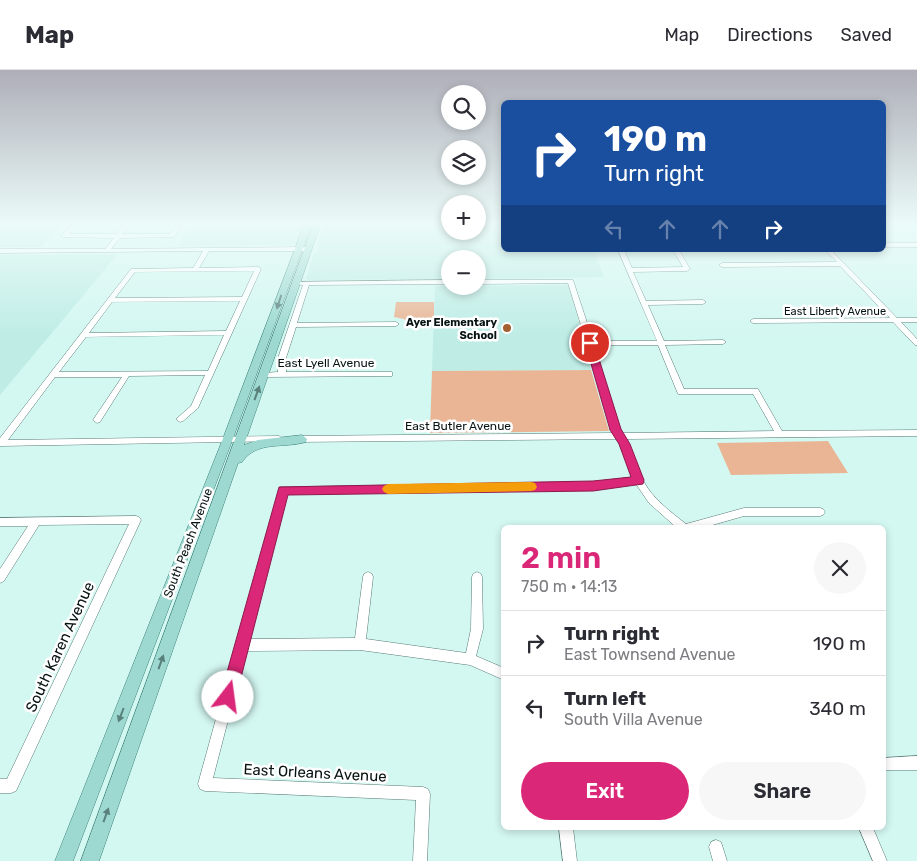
<!DOCTYPE html>
<meta charset="utf-8">
<style>
:root{--surface:#fff;--page:#f7f7f7;--text:#2b2b33;--muted:#7c7c81;--line:#e1e1e2;--accent:#db2777}
body{margin:0;font-family:Rubik,sans-serif;background:var(--page);color:var(--text);height:100vh;display:flex;flex-direction:column;font-size:19px;white-space:nowrap}
*{box-sizing:border-box;margin:0}
p{font-size:16px;color:var(--muted)}
.icon{flex:none;width:28px;height:28px;fill:none;stroke:currentColor;stroke-width:2;stroke-linecap:round;stroke-linejoin:round}
.map{position:relative;flex:1;overflow:hidden}
.drawer{position:absolute;left:501px;top:455px;width:385px;height:305px;display:flex;flex-direction:column;background:var(--surface);border-radius:8px;box-shadow:0 2px 8px #0003}
.drawer>*{flex:none}
.hud{position:absolute;left:501px;top:30px;width:385px;height:152px;border-radius:8px;box-shadow:0 2px 8px #0003;background:#1a4fa0;color:#fff;overflow:hidden}
.tools{position:absolute;left:441px;top:15px;display:grid;gap:10px}
.tools a{display:grid;place-items:center;width:45px;height:45px;border-radius:50%;background:var(--surface);box-shadow:0 2px 8px #0003;font-size:25px}
.pin{position:absolute;display:grid;place-items:center;width:42px;height:42px;color:#fff;margin:-21px;border:2px solid #fff;border-radius:50%;box-shadow:0 1px 5px #0007}
.me{position:absolute;width:55px;margin:-28px;rotate:15deg;stroke-linejoin:round;filter:drop-shadow(0 0 4px #0008)}
.turn{display:flex;align-items:center;gap:18px;height:105px;padding:0 20px;font-size:22px}
.turn .icon{width:65px;height:65px;stroke-width:2.5}
.turn b{display:block;font-size:35px;line-height:42px}
.lanes{display:flex;align-items:center;height:48px;padding:0 20px;background:#0003;justify-content:center;gap:25px;direction:ltr}
.lanes .off{opacity:.35}
.round{display:grid;place-items:center;flex:none;width:52px;height:52px;border-radius:26px;background:var(--page)}
.summary{display:flex;align-items:center;justify-content:space-between;height:85px;padding:0 20px}
h1{font-size:30px;font-weight:600;line-height:38px;color:var(--accent)}
.cta{display:flex;gap:10px;margin-top:auto;padding:10px 20px}
.cta a{flex:1;height:58px;border-radius:30px;background:var(--accent);color:#fff;font-size:20px;font-weight:600;line-height:58px;text-align:center}
.cta a+a{background:var(--page);color:var(--text)}
ul{padding:0;list-style:none}
li{display:flex;align-items:center;gap:15px;height:65px;padding:0 20px;border-top:1px solid var(--line)}
li div{flex:1}
li b{display:block;font-size:19px}
li em{font-style:normal}
header{display:flex;align-items:center;gap:30px;box-sizing:border-box;height:70px;padding:0 25px;background:var(--surface);border-bottom:1px solid var(--line)}
header strong{font-size:24px}
nav{display:flex;gap:28px;margin-inline-start:auto;font-size:18px}
.map>svg:first-child{display:block}
.built{fill:#bfede6}
.green{fill:#eab595}
.lines{fill:none;stroke-linecap:round;stroke-linejoin:round}
.minor-casing{stroke:#597a75;stroke-width:1}
.major-casing{stroke:#3e837a;stroke-width:1}
.minor{fill:#fff;fill-rule:evenodd}
.major{fill:#9dd9d1;fill-rule:evenodd}
.oneway{fill:#59807b}
.route{fill:#db2777;stroke:#8e194d}
.slow{fill:#f59e0b}
.poi-dot{fill:#a46031;stroke:#fff;stroke-width:2}
.labels{text-anchor:middle;stroke-width:5;stroke-linejoin:round;paint-order:stroke}
.far-street-label{font-size:11px;fill:#061311;stroke:#fff}
.far-poi-label{font-size:11px;font-weight:bold;fill:#061311;stroke:#fff;text-anchor:end}
.street-label{font-size:12px;fill:#061311;stroke:#fff}
.near-street-label{font-size:15px;fill:#061311;stroke:#fff}
</style>
<header>
<strong>Map</strong>
<nav><a>Map</a><a>Directions</a><a>Saved</a></nav>
</header>
<div class="map">
<svg width="917" height="791" viewBox="0 0 917 791">
<rect width="100%" height="100%" fill="#d3f7f1"/>
<path class="built" d="M0,153H65L40,177H0Z
M194,153H304L296,174L291,175L178,176Z
M325,153H450V161H478V153H504V180H594L604,207L478,209V189H450V209L308,210L306,209L314,184L317,183L319,176L317,174Z
M0,185H117L0,325Z
M569,215L591,300L432,301L435,216Z"/>
<path class="green" d="M396,232H434V254H408L404,249L394,247Z
M591,300L609,361L430,363L432,301Z
M828,371L848,403L731,405L717,373Z"/>
<g class="lines">
<g class="minor-casing">
<path id="minor" d="M74,153H79L69,164H117L126,153H131L123,164H170L178,153H183L174,167L120,168L111,179L309,177L312,179L309,181H209L199,198L258,197L261,199L198,338L183,351L180,352L176,349L191,336L205,305L129,306L100,352L97,353L93,350L122,307H55L8,370L279,366L283,369L282,371L0,376V368L131,199L193,198L203,181L0,183V179H105L114,168L62,167V165ZM254,201L242,227L115,228L135,202ZM240,231L226,261L89,263L112,232ZM224,265L208,301L59,302L86,267Z
M884,173H917V177H884Z
M618,180H624L632,198L683,197L673,180H679L690,199L687,201L633,202L646,231L703,230L706,232L703,234L648,235L664,271L723,270L726,272L723,274L665,275L684,319H758L782,361L917,360V366L626,369C632,383 637,399 644,412C653,429 671,442 686,454L744,438H820L823,439L825,442L823,445L820,446H744L702,458H677L649,433L636,414L593,420L287,424L249,569L355,568L363,507L364,504L368,502L372,504L373,507L366,569L466,583L471,559L472,507L473,504L477,502L481,504L482,507L483,559L476,586L504,598V610L470,595L360,580L246,581L213,708L423,717L428,719L430,724L427,791H413L416,730L205,721L200,719L198,714L280,417L593,412L633,407L617,369L295,372L291,369L295,366L614,363L568,213L478,214V210H573L593,271H657ZM594,275H658L678,324H753L774,361L622,363Z
M825,180H831L897,248H917V252H901L917,269V275H915L893,252L753,253L750,251L753,249L890,248L840,196L722,197L719,195L722,193L837,192Z
M450,210V214L309,215L297,253L396,252L399,254L396,256L296,257L286,288V302H392V306L263,307L259,305L263,303L278,302V288L303,215L294,214V212Z
M136,446L139,447L141,450L16,721L11,723H0V709H7L129,454L39,455L4,511L0,513V499L28,456H0V448Z
M917,686V700H884V688Z
M559,758H573L577,791H563Z
M859,758H873L887,791H873Z
M716,770L721,772L727,791H713L709,777L711,772Z"/>
</g>
<g class="major-casing">
<path id="major" d="M305,153H312L232,371L73,791H55L222,371Z
M314,153H321L244,375L258,370L302,365L307,369L306,372C283,379 257,370 242,392L238,393L99,791H81Z"/>
</g>
<use href="#minor" class="minor"/>
<use href="#major" class="major"/>
</g>
<defs><path id="oneway-solid" d="M-6-.8H1V-3.2L6.5 0L1 3.2V.8H-6Z" transform="scale(1.25)"/></defs>
<g class="oneway">
<use href="#oneway-solid" transform="translate(279 232) rotate(108)"/>
<use href="#oneway-solid" transform="translate(257 323) rotate(-70)"/>
<use href="#oneway-solid" transform="translate(161 592) rotate(-70)"/>
<use href="#oneway-solid" transform="translate(121 645) rotate(111)"/>
<use href="#oneway-solid" transform="translate(106 745) rotate(-70)"/>
</g>
<linearGradient id="sky" x2="0" y2="1"><stop stop-color="#aeaeb8"/><stop offset="0.58" stop-color="#ebfbf9"/><stop offset="1" stop-color="#ebfbf9" stop-opacity="0"/></linearGradient>
<rect width="917" height="264" fill="url(#sky)"/>
<path class="route" d="M590,270L594,273L621,359L630,374L644,410L643,414L593,421L288,425L236,627L234,632L228,635L223,632L220,627L279,417L593,411L631,407L619,374L610,360L585,273Z"/>
<path class="slow" d="M531,412L535,413L537,417L535,420L531,421L388,424L384,422L382,419L384,416L388,414Z"/>
<circle class="poi-dot" cx="507" cy="258" r="5"/>
<g class="labels">
<g class="far-street-label">
<text x="835" y="245">East Liberty Avenue</text>
</g>
<g class="far-poi-label">
<text x="497" y="256">Ayer Elementary<tspan x="497" dy="13">School</tspan></text>
</g>
<g class="street-label">
<text x="326" y="297">East Lyell Avenue</text>
<text x="458" y="360">East Butler Avenue</text>
<text transform="translate(188 473) rotate(-69)" y="4">South Peach Avenue</text>
</g>
<g class="near-street-label">
<text transform="translate(60 577) rotate(-65)" y="5">South Karen Avenue</text>
<text transform="translate(315 703) rotate(3)" y="5">East Orleans Avenue</text>
</g>
</g>
</svg>
<div class="tools">
<a><svg class="icon" aria-label="search" viewBox="0 0 24 24"><circle cx="10" cy="10" r="6"/><path d="M15 15l6 6"/></svg></a>
<a><svg class="icon" aria-label="layers" viewBox="0 0 24 24"><path d="M12 4l9 5-9 5-9-5zM3 14l9 5 9-5"/></svg></a>
<a>+</a>
<a>−</a>
</div>
<div class="pin" style="left:590px;top:273px;background:#d93025"><svg class="icon" aria-label="arrive" viewBox="0 0 24 24"><path d="M6 21V4h12l-3 4 3 4H6"/></svg></div>
<svg class="me" style="left:228px;top:627px" viewBox="-20 -20 40 40"><circle r="19" fill="#fff"/><path d="M0-13L10 11 0 6-10 11z" fill="#db2777"/></svg>
<div class="hud">
<div class="turn"><svg class="icon" aria-label="right" viewBox="0 0 24 24"><path d="M7 20v-9h11M14 6l5 5-5 5"/></svg><div><b>190 m</b>Turn right</div></div>
<div class="lanes"><svg class="icon off" aria-label="left" viewBox="0 0 24 24"><path d="M17 20v-9H6M10 6l-5 5 5 5"/></svg><svg class="icon off" aria-label="ahead" viewBox="0 0 24 24"><path d="M12 20V5M6 11l6-6 6 6"/></svg><svg class="icon off" aria-label="ahead" viewBox="0 0 24 24"><path d="M12 20V5M6 11l6-6 6 6"/></svg><svg class="icon" aria-label="right" viewBox="0 0 24 24"><path d="M7 20v-9h11M14 6l5 5-5 5"/></svg></div>
</div>
<section class="drawer">
<div class="summary"><div><h1>2 min</h1><p>750 m · 14:13</p></div><a class="round"><svg class="icon" aria-label="close" viewBox="0 0 24 24"><path d="M6 6l12 12M18 6L6 18"/></svg></a></div>
<ul>
<li><svg class="icon" aria-label="right" viewBox="0 0 24 24"><path d="M7 20v-9h11M14 6l5 5-5 5"/></svg><div><b>Turn right</b><p>East Townsend Avenue</p></div><em>190 m</em></li>
<li><svg class="icon" aria-label="left" viewBox="0 0 24 24"><path d="M17 20v-9H6M10 6l-5 5 5 5"/></svg><div><b>Turn left</b><p>South Villa Avenue</p></div><em>340 m</em></li>
</ul>
<div class="cta"><a>Exit</a><a>Share</a></div>
</section>
</div>
